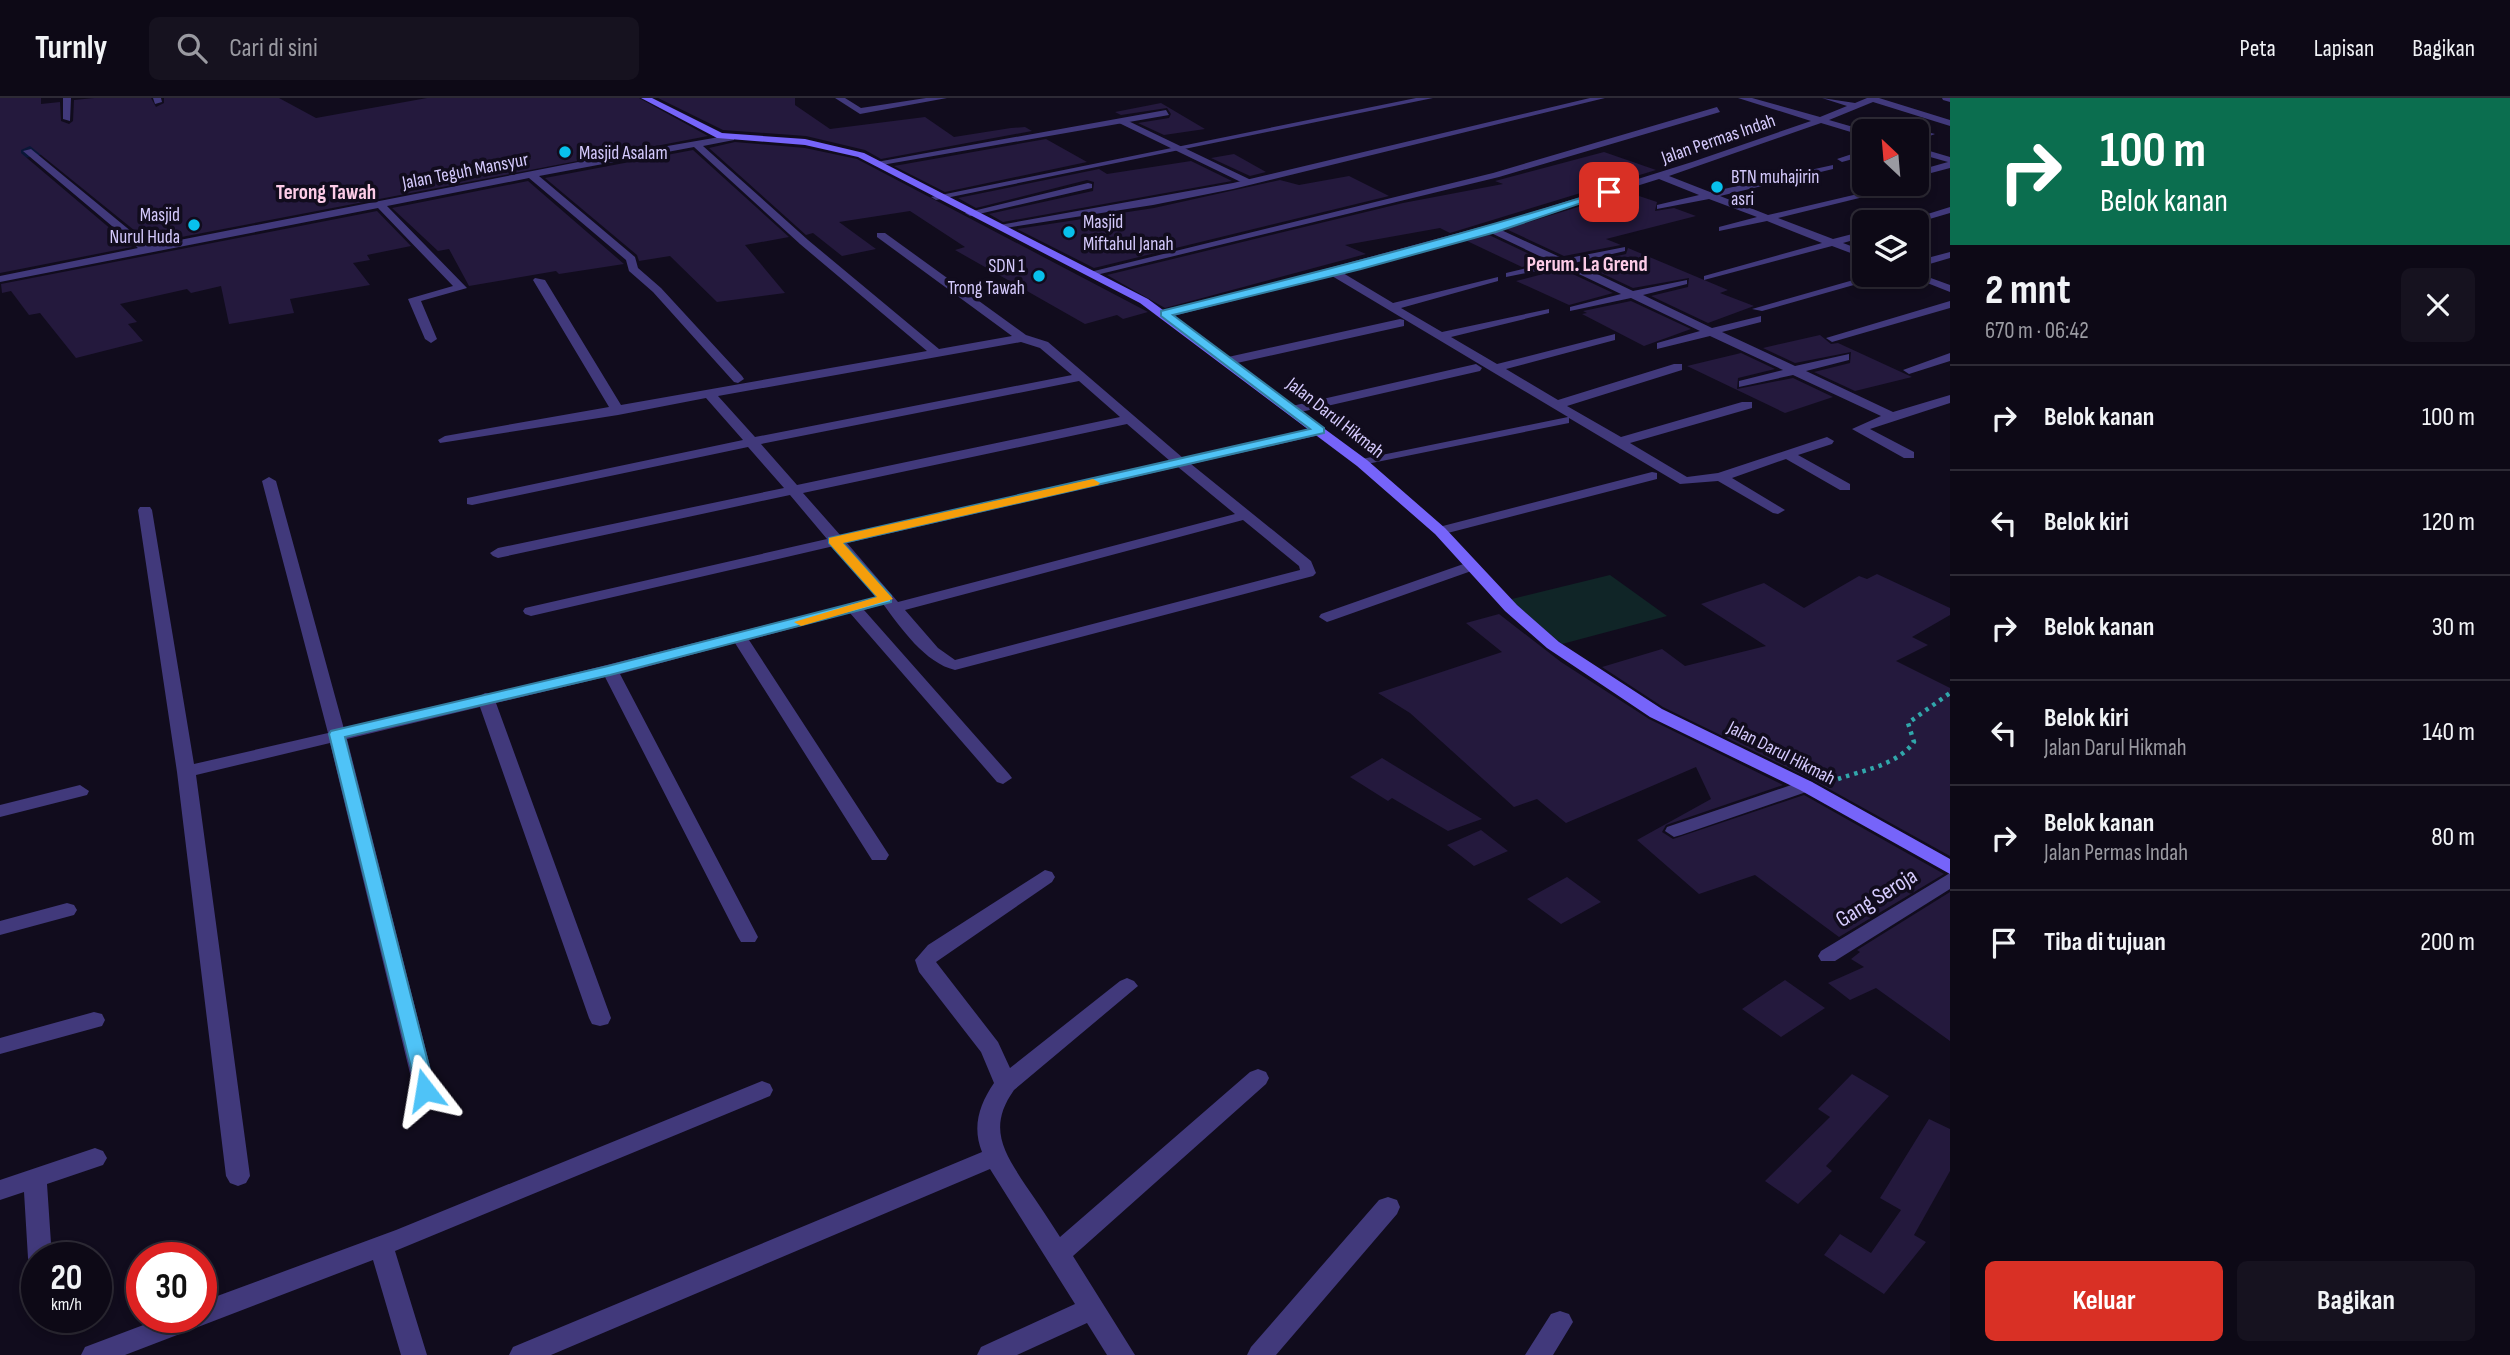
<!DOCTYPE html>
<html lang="id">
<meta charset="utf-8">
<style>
:root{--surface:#0d0916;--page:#16121f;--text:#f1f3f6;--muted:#9a9aa1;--line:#2d2a35;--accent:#d93025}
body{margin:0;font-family:"Sofia Sans Condensed",sans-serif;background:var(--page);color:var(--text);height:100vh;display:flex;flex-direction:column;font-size:26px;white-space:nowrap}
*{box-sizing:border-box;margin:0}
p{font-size:23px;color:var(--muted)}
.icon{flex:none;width:38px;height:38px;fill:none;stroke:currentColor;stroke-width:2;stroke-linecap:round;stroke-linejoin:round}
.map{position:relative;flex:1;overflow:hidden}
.side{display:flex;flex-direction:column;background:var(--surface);width:560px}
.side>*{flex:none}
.hud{background:#0b6e4f;color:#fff;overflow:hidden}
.needle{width:46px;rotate:334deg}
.buttons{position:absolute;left:1852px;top:21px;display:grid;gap:14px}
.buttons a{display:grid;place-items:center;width:77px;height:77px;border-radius:10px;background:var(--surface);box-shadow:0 4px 10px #0003,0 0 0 2px var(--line);font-size:35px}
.speed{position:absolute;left:21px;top:1144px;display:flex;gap:14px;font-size:35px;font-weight:700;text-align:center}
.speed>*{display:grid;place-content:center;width:91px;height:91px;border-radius:50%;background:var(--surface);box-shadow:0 4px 10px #0003,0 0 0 2px var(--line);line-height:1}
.speed small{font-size:18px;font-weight:400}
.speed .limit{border:10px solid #d22;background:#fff;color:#111}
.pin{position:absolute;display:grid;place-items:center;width:60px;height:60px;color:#fff;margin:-30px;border-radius:14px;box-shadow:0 4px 10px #0006}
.me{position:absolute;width:77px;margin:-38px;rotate:346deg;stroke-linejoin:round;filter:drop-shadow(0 0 5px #0008)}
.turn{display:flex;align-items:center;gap:24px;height:147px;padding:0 35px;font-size:32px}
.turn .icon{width:91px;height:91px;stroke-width:2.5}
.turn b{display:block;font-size:49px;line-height:60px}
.round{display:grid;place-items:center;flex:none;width:74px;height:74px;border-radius:10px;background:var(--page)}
.summary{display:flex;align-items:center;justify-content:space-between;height:119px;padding:0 35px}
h1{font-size:42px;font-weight:700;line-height:52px}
.cta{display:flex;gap:14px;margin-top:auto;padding:14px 35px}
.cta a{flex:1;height:80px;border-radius:10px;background:var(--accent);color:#fff;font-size:28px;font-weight:700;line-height:80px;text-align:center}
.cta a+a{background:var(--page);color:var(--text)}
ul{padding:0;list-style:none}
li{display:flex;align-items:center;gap:21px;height:105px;padding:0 35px;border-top:2px solid var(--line)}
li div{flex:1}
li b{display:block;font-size:26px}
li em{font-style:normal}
header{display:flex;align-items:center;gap:42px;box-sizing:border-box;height:98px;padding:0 35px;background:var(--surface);border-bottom:2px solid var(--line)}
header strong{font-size:33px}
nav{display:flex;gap:38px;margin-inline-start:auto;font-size:24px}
.search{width:490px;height:63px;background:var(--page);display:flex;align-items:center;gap:18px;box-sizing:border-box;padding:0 24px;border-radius:10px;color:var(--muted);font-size:26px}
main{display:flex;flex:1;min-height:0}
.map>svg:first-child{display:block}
.green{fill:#102527}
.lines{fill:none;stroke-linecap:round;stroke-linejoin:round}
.river{fill:#0a1738;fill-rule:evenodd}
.building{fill:#24193d}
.path{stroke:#31a7ab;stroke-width:4.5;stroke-dasharray:3.5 5;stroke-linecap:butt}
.lane{fill:#41397b;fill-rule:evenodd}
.street{fill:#41397b;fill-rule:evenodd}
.secondary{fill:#7664fa;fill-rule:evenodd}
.route{fill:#4fc3f7;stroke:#337fa1;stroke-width:2}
.slow{fill:#f59e0b}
.poi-dot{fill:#08c0ec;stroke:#110c1d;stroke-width:2.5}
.labels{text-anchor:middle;stroke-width:7;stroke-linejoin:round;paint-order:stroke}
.far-street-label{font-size:19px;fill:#d5cafd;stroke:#110c1d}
.far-poi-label{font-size:19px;fill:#d5cafd;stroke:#110c1d;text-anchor:start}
.far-quarter-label{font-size:21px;font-weight:bold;fill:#fdcce7;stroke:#110c1d}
.far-neighbourhood-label{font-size:21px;font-weight:bold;fill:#fdcce7;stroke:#110c1d}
.street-label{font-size:23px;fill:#d5cafd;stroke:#110c1d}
</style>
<header>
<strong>Turnly</strong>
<div class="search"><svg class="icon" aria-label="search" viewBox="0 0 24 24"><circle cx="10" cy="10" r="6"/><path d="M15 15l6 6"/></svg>Cari di sini</div>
<nav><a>Peta</a><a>Lapisan</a><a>Bagikan</a></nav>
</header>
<main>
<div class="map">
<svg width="1950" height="1257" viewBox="0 0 1950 1257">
<rect width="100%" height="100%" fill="#110c1d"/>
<path class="green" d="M1610,477L1667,518L1562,546L1508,502Z"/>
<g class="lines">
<path class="river" d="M110,25L121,27L126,34L121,41L0,65V45Z"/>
</g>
<path class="building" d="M0,0H41V6L60,4L61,23L69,26L73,23L74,2L94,0H151L156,9L164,5V0H279L316,20L427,0H639L708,38L150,145L30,48L21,52V55L132,149L0,175Z
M658,0H795V7L830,31L925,19L954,39L1011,30L1025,29L1032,33L881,61L865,52L806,38L723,32Z
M1161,5L1205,31L1164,37L1138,25L1169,20L1171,16L1167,10L1121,17L1115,14Z
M1046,41L1087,64L945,94L894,68Z
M735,44L805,50L857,61L1148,214L1123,221L1117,217L1085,226L955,152L965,149L910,113L839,124L876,151L842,158L813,135L806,137L709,50Z
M693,52L789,139L745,147L785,195L717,204L670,158L639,163L637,157L545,80Z
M1604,54L1656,72L1450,135L1440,130L1345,147L1366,156L1165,210L1107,177L1403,105L1503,86L1495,83Z
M1234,56L1266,74L1250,78L1211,60Z
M1191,63L1232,83L1003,124L989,116L1093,93L1094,84L1087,82L976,110L958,100L1099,71L1107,76Z
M1349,78L1389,98L1094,170L1017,131L1154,110L1280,82L1299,87Z
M528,83L624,166L559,176L556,173L469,188L449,151L438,153L392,110Z
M1627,94L1657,104L1655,113L1674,110L1696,118L1606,141L1621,147L1564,158L1506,131Z
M377,113L411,148L367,157L370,162L353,165L370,187L290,201L294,215L229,226L221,188L191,195L187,191L120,206L137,224L128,226L143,243L76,260L40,215L29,217L11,193L2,195L1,186Z
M1489,137L1544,163L1522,169L1467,143Z
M1628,150L1728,192L1720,195L1754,208L1708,225L1651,198L1688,189L1689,180L1633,190L1582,166L1626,156Z
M1562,171L1613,195L1569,207L1516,183Z
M1631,203L1691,231L1644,248L1582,216L1587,215L1583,213Z
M1820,237L1831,246L1838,245L1912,279L1855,293L1814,274L1850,265L1851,254L1795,265L1763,250Z
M1741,255L1775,271L1738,280L1737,291L1793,280L1833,299L1785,315L1687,268Z
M1877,476L1950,510V517L1912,539L1928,547L1896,563L1950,590V758L1813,682L1663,609L1602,569L1662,551L1685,568L1766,548L1701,506L1764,485L1804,510L1859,478L1867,481Z
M1499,516L1561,564L1649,621L1783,687L1666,727L1662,734L1673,741L1804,697L1944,776L1839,839L1755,777L1699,796L1637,742L1711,701L1696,669L1566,725L1537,701L1514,709L1410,615L1378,595L1502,554L1466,525Z
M1382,660L1482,721L1448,733L1392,700L1388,703L1350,679Z
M1481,732L1508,753L1474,768L1447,747Z
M1567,779L1601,804L1561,826L1527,801Z
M1950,794V943L1876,890L1850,902L1828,885L1864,869L1851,861L1860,854L1857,852Z
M1785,882L1825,910L1781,939L1742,911Z
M1852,976L1889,998L1826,1068L1832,1073L1798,1106L1765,1083L1830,1019L1818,1011Z
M1929,1021L1950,1031V1073L1914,1137L1926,1144L1884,1196L1824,1157L1840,1136L1871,1155L1901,1112L1880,1100Z"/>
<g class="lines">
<path class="path" d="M1838,681C1864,672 1897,667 1914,644L1908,625L1950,595"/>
<path class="lane" d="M1942,0H1950V4L1943,2Z
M1122,20L1251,82L1253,84L1245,86L1119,25Z"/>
<path class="street" d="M63,0H71L70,23L63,21Z
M153,0H161L162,4L155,6Z
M835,0H845L861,10L926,0H947L860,16Z
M1416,0H1433L936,102L931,99Z
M1590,0H1605L1233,91L1153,107L999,131L994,128L1233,85Z
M1738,0H1752L1820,19L1847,8L1822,0L1855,5L1867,0H1879L1950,22V28L1873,4L1829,22L1867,33H1864V38L1821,25L1669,78L1710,94L1833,67V71L1720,98L1768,117L1896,87V91L1778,120L1833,141L1864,133V139L1843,145L1864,153V160L1832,148L1704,182V178L1822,145L1767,123L1719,133V129L1757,119L1709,101L1657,111V107L1699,97L1659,81L1499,131L1564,161L1625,149V153L1574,165L1633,193L1687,182V186L1643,197L1712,230L1761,218V224L1722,234L1795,268L1849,256V262L1806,273L1893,314L1950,297V305L1870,331L1914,354V360H1904L1852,331L1881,318L1793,277L1739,289V283L1783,272L1710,238L1657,251V245L1700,233L1631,200L1570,213V209L1621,196L1562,168L1506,179V175L1552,164L1489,134L1343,175L1393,205L1498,179V183L1401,210L1442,234L1549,211V215L1451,239L1497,266L1615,236V242L1506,271L1558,302L1674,266H1682V272L1567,308L1621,339L1742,304H1752V310L1630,345L1687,379L1718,375L1827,339L1834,343L1832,346L1798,357L1850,386V392H1840L1786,361L1732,380L1785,412L1778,416L1773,415L1718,383L1680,386L1569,320V325L1564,326L1357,368V362L1362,361L1568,319L1332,178L1165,220L1159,216L1514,120L1692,64L1811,23Z
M1717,9L1720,14L1499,79L1092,178L1086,175L1493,75Z
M1166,12L1169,17L876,68L871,65Z
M1927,34L1935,36L1916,43V37Z
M731,37L734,38V42L703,48L808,142L939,251L1012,238L877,139V135H885L1026,237L1048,244L1183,360L1324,330V336L1191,366L1311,463L1316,475L1313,478L955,572C925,565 901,530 883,506L864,512L1009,676L1012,680L1003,686L997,684L850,515L749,542L889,757L886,762H872L735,545L620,576L758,839L755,844H741L738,839L605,579L496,605L611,920L608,926L600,928L592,926L589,920L480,609L347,641L436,992L433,998L425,1001L417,998L414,992L330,645L196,677L250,1078L246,1085L238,1088L230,1085L226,1078L177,674L138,412L140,409H150L152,412L194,666L328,635L262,383L269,379L276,383L344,631L477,600L485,595L491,596L877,499L834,448L531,518L525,516L523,513L525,510L827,441L790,397L498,460L493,458L490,455L498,450L784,390L748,349L472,407L467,406V400L472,399L743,342L706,300L618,317L440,345L438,342L445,338L609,309L533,182L535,180L545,182L621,307L927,253L800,146L694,49L539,78L635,159L638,170L661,190L742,278L744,281L738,285L734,284L653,194L629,173L626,162L529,80L387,108L467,190L421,203L437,241L431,245L425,241L408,201L453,188L378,110L0,184V178L138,150L23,53L31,51L149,148L604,59ZM1021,244L1040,250L1072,277L755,339L718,298ZM1079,283L1120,319L797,387L761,346ZM1127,326L1170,363L841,438L803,395ZM1178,369L1235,416L898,504L847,445ZM1243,422L1299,468L1300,472L955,562L938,550L905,512Z
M1916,49L1950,59V70L1916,79V73L1948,64L1916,55Z
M1864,52V58L1842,64L1837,61Z
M1088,85L1092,86V90L970,118L965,115Z
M1950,109V115L1916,125L1902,124Z
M1950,154V160L1916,170V163Z
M1917,175L1950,187V194L1907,177Z
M1871,177H1889L1762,213L1752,211Z
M1950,203V210L1832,244L1826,240Z
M1400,221L1404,222V228L1228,267L1222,263L1228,259Z
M1950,255V263L1909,276L1903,272Z
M1476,266L1482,270L1480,273L1292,316L1285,312L1292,308Z
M1652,374L1657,375V381L1440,437L1433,433L1435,430Z
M1472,463L1477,465L1480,468L1477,471L1333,522L1327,524L1319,519L1321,516Z
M1806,682L1812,684L1815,688L1812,692L1681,737L1674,739L1665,733L1667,729Z
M80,687L89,693L87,697L0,719V707Z
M1045,772L1052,774L1055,779L1052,784L936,864L998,944L1010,970L1120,883L1127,880L1134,883L1138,888L1014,992C987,1030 1004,1054 1026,1088C1038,1105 1049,1122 1060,1139L1250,974L1258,971L1266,974L1269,980L1266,986L1073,1158L1135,1257H1107L1087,1225L1017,1257H977L981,1249L1075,1206L990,1071L551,1257H509L513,1249L982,1054C972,1029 979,1007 994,985L981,954L919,874L915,862L928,847Z
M1950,775V791L1835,863H1821L1818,858L1821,853Z
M67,805L74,807L77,812L74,817L0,837V823Z
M94,914L102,916L105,922L102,928L0,956V940Z
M762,983L770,986L773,992L770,998L395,1153L427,1257H401L373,1162L125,1257H81L85,1249L162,1220H201V1204L396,1132Z
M95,1050L103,1053L107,1060L103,1067L47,1086L52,1160H37V1170L31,1168L28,1160L24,1094L0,1102V1082Z
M1388,1099L1397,1102L1400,1109L1397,1116L1276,1257H1247L1251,1249L1379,1102Z
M1560,1213L1569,1216L1573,1224L1553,1257H1525L1551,1216Z"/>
<path class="secondary" d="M641,0H652L722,35L805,41L864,55L1148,201L1367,362L1445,430L1517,507L1559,544L1662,611L1812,684L1950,761V776L1800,692L1650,619L1547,550L1505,513L1435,436L1357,368L1140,205L858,59L805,47L717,40Z"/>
</g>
<path class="route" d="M1606,92L1614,94L1496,134L1361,171L1173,217L1324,330V335L843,445L891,498V504L610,577L345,639L435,992L432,998H418L329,636L331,633L608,568L877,499L829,445V440L1310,331L1161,218V213C1310,176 1459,139 1606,92Z"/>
<path class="slow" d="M1093,381L1100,385L1098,387L843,445L893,501L801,528L794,524L877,499L829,445V440Z"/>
<g class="poi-dot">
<circle cx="565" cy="54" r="7"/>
<circle cx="1717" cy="89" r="7"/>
<circle cx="194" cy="127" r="7"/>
<circle cx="1069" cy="134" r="7"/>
<circle cx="1039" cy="178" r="7"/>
</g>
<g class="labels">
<g class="far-street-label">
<text transform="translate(1718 40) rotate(-19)" y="7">Jalan Permas Indah</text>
<text transform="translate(465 72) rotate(-11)" y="7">Jalan Teguh Mansyur</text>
<text transform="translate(1336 319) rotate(38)" y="7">Jalan Darul Hikmah</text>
<text transform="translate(1782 654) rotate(27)" y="7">Jalan Darul Hikmah</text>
</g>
<g class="far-poi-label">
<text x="579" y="61">Masjid Asalam</text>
<text x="1731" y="85">BTN muhajirin<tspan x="1731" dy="22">asri</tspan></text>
<text x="180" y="123" text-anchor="end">Masjid<tspan x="180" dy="22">Nurul Huda</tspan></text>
<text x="1083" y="130">Masjid<tspan x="1083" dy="22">Miftahul Janah</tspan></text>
<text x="1025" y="174" text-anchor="end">SDN 1<tspan x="1025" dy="22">Trong Tawah</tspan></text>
</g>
<g class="far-quarter-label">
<text x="326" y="101">Terong Tawah</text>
</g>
<g class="far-neighbourhood-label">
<text x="1587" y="173">Perum. La Grend</text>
</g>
<g class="street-label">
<text transform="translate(1876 799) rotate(-32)" y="8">Gang Seroja</text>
</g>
</g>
</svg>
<div class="buttons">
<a><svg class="needle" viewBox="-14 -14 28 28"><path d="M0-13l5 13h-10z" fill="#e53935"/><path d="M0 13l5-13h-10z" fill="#9a9aa1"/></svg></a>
<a><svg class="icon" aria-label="layers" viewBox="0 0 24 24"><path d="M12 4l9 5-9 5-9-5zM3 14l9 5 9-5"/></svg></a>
</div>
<div class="speed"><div>20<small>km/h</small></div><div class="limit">30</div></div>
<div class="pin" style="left:1609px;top:94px;background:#d93025"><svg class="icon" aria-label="arrive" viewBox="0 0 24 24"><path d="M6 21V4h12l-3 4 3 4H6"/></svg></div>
<svg class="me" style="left:425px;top:992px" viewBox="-20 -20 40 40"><path d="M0-17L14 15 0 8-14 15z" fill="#4fc3f7" stroke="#fff" stroke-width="4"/></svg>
</div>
<section class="side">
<div class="hud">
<div class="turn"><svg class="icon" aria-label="right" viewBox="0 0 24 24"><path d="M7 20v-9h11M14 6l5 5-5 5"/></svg><div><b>100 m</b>Belok kanan</div></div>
</div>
<div class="summary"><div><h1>2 mnt</h1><p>670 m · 06:42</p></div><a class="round"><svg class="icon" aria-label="close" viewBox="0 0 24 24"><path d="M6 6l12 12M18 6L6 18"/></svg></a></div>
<ul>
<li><svg class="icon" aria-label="right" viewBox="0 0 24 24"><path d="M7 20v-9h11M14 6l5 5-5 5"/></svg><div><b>Belok kanan</b></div><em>100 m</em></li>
<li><svg class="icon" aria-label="left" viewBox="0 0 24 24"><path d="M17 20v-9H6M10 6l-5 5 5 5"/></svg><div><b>Belok kiri</b></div><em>120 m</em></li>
<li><svg class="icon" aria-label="right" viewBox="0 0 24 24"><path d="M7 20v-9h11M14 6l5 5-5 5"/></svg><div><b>Belok kanan</b></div><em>30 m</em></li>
<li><svg class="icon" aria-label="left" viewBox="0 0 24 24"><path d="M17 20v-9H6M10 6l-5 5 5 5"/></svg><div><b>Belok kiri</b><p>Jalan Darul Hikmah</p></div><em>140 m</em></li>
<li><svg class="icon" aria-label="right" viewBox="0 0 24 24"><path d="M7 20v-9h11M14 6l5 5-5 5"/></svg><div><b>Belok kanan</b><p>Jalan Permas Indah</p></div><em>80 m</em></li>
<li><svg class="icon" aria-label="arrive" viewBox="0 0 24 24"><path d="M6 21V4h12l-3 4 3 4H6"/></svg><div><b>Tiba di tujuan</b></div><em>200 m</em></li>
</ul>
<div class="cta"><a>Keluar</a><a>Bagikan</a></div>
</section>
</main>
